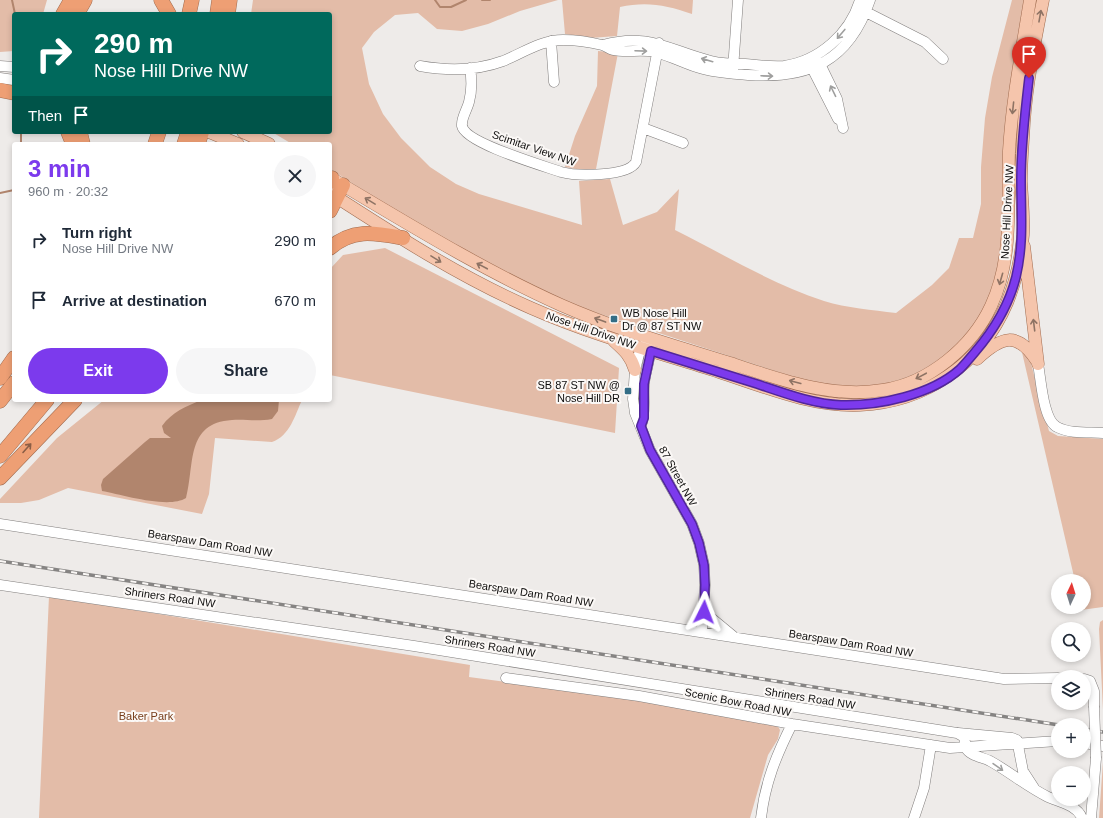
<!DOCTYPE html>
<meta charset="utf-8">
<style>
:root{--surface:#fff;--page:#f6f6f7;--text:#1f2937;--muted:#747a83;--accent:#7c3aed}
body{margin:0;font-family:Arial,sans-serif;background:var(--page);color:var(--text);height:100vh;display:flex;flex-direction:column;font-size:15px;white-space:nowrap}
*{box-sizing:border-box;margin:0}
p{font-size:13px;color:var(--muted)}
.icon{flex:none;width:22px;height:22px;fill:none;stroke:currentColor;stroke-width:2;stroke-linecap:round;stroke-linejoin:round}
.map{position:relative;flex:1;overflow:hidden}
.side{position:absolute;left:12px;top:142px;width:320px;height:260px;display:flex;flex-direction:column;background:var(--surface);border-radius:4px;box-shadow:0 2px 6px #0003}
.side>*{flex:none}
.guide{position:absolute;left:12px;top:12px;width:320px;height:122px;border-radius:4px;box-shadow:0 2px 6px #0003;background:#00695c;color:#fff;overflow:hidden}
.needle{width:26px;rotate:4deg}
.buttons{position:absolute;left:1051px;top:574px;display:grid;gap:8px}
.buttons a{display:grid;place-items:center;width:40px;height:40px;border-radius:50%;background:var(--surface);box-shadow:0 2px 6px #0003;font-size:20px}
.pin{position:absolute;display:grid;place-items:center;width:34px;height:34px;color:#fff;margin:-41px -17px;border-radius:50% 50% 50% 0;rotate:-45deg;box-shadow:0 0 4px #0007}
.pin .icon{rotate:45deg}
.me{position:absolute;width:44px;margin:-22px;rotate:3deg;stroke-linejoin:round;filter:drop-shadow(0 0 3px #0008)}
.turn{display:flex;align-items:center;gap:14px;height:84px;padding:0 16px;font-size:18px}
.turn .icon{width:52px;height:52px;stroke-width:2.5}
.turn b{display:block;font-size:28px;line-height:34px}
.then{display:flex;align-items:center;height:38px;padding:0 16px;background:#0003;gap:8px;font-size:15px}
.round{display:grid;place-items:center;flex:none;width:42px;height:42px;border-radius:21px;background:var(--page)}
.headline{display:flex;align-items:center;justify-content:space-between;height:68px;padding:0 16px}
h1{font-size:24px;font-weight:700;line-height:30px;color:var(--accent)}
.cta{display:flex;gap:8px;margin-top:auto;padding:8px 16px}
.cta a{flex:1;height:46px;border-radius:24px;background:var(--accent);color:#fff;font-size:16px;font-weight:700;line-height:46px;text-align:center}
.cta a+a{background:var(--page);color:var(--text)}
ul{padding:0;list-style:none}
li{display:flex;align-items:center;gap:12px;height:60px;padding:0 16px}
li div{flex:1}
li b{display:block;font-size:15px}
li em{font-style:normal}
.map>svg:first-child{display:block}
.green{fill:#e3bca8}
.water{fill:#b1856d}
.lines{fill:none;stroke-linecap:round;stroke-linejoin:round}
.stream{stroke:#b1856d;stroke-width:2}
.minor-casing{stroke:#817e7d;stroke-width:11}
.major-casing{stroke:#a06c50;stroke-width:13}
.highway-casing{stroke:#a06c50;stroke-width:15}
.minor{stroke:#fff;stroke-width:10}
.major{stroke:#f5c5ac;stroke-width:12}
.highway{stroke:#ee9f74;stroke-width:14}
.rail-casing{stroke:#868483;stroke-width:3.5}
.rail{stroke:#fbf8f6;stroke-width:2;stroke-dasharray:6;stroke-linecap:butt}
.minor-bridge-casing{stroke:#817e7d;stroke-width:11;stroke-linecap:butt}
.minor-bridge{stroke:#fff;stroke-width:10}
.oneway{stroke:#8e7364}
.oneway2{stroke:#9f9f9e}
.oneway3{stroke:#8a5e46}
.route-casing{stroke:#51269a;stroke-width:10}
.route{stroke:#7c3aed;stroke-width:7}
.poi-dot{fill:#336d86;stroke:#fbf8f6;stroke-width:1.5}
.labels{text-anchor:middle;stroke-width:4;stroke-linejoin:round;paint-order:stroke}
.street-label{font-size:11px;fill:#0f0e0d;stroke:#fbf8f6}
.poi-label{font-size:11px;fill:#0f0e0d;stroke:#fbf8f6;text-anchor:start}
.park-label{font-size:11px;fill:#773d1a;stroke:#fbf8f6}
</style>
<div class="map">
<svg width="1103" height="818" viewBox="0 0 1103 818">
<rect width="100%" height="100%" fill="#eeebe9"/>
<path class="green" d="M0,0H47L43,14H14V51L0,52Z
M253,0H558L520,11L488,24L462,31L437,29L418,13L395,15L374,32L362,48L369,84L383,114L401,138L430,167L456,184L479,194L582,225L579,181L610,179L623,225L657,212L679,189L675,230C723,254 772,284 824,301C847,308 872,310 896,313L932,285L949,268L959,238H973L981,204V167L985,118L992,77L1012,0H1024L1012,77L1002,246C999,264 996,282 989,299C969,351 906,389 851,388C834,387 817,383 800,379L585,309L524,283L409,219L330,169V144H292L272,132H330V14H251Z
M562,0H693L692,14C667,5 646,1 620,7L617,36L590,38L565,34Z
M598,51L618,53L596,169L582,170L565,167L575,136L597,86Z
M385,248L619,368L615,433L330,375V269L343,255Z
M1021,348L1029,356L1049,431L1058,436L1103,439V607L1081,610V607H1084V581H1075Z
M104,400H302C295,415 290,436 272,442L215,438L209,494L202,514L68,488L39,500L21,503H0V499L57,438Z
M49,596L470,665L469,677L696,708L776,723L780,730L778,739L768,755L750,818H39Z
M1103,620V710L1099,629L1100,622Z
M1103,762V818H1099Z"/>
<path class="water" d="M202,400H279L278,411L272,419C256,422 247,419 232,420C185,423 195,465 186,498C169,509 123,495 102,491L101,485L103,479L145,442L150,438H171L164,433L162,426C172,412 186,406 202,400Z"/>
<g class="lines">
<path class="stream" d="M12,0L15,14
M435,0L440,7H451L466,0
M482,0H490
M21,144V132
M0,193L14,190"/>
<g class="minor-casing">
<path id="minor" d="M860,9L925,42L943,59
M551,41L554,82
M603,45C649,32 670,51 711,61C722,64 734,64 745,64C757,65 771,67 784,66C819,61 850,34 860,0
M815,60L820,64L837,99L843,128
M812,63V68L838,119
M0,66L14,67
M420,66C448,71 476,71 503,61C523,53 541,40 563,40C575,40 590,42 602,45C606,46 609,49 613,50C626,53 641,49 655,52C672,56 687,65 703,69C718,73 733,74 748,75C810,79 849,61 870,0
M470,68C472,80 472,91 469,102C467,110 461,118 462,126C465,143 544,166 561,172C576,176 628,177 636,162L659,43
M733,69L738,0
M0,78L14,80
M643,128L683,143
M646,342L639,354L635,370L633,399L635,413L650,450L692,524L699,543L704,565L705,585L702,631
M1038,364C1041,379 1043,420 1057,427C1070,434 1089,432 1103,433
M641,426C646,413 643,399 644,385C645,371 652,357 650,343
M0,524L1004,679L1058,678
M0,585L414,646L957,733L964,737L966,748
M704,612L733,636
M506,678L639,696L792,724L950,748L1058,741
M1084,679L1090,681L1094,691V706
M958,733L1012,738L1017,740L1023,771L1034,788
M1084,743L1103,746
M966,748C970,756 982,757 990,761C1010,772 1026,786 1048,797C1059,802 1077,805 1082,818
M1084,791L1094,781
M761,818C765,783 776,756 792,724
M914,818L924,788L931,745
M1091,818L1096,758"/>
</g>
<g class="major-casing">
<path id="major" d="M209,132L238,144
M243,132L269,144
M336,181C410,225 483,270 561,305C615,329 673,345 730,363C779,379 831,399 883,390C929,383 972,347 991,306C1014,257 1007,203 1009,151C1012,100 1022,50 1030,0
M330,193C395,235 460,277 531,308C592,335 656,352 719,372C765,387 812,407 860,405C926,402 981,364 1007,303C1015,283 1021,258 1023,235C1024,218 1022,199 1021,182C1021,162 1023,142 1024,122C1027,81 1035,41 1043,0
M1024,246L1038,364
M614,341C624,350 631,356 635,370
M977,359C1001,337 1017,330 1037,361"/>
</g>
<g class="highway-casing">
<path id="highway" d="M161,0L169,14
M63,14L71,0
M77,14L85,0
M189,14L192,0
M217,14L219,0
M228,14L230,0
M0,90L14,93
M68,132L73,144
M80,132L83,144
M155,144L159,132
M184,144L188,132
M198,144L202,132
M330,182L332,178
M330,211L343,185
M330,248C353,228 375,233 403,238
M0,378L14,358
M0,401L14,383
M0,456L47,400
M0,478L75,400"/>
</g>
<use href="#minor" class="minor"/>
<use href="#major" class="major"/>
<use href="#highway" class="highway"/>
<g class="rail-casing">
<path id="rail" d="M0,561L1059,725
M1084,729L1103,732"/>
</g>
<use href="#rail" class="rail"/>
<g class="minor-bridge-casing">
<path id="minor-bridge" d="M1094,706L1096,758"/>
</g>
<use href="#minor-bridge" class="minor-bridge"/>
</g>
<defs><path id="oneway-shaft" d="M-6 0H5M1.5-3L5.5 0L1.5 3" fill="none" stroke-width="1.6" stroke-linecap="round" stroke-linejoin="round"/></defs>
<g class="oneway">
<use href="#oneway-shaft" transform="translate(1040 16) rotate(-80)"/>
<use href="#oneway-shaft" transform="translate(1013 108) rotate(96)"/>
<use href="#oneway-shaft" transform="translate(370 201) rotate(-149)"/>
<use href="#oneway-shaft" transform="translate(436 259) rotate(32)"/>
<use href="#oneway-shaft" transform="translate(482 266) rotate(-152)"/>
<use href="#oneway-shaft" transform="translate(1001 279) rotate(106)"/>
<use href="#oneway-shaft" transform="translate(600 320) rotate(-160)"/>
<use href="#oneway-shaft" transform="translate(1034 325) rotate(-97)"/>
<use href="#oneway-shaft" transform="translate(921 376) rotate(152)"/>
<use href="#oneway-shaft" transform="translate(795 382) rotate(-165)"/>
</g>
<g class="oneway2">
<use href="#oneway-shaft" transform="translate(841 34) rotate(130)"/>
<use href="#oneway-shaft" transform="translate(641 51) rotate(2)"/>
<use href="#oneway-shaft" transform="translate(707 60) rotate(-164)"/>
<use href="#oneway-shaft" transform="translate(767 76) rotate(2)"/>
<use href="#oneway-shaft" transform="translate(833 91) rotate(-116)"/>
<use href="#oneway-shaft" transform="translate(998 767) rotate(35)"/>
</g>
<use class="oneway3" href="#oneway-shaft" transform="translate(27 448) rotate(-48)"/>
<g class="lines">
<g class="route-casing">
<path id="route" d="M704,612L705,585L704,565L699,543L692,524L650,450L641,426L644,418V384L651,351C687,362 722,373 757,384C784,393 813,404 841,405C879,406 931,395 960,369C965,364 970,358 975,352C993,331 1009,305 1016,277C1024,243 1021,214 1021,179C1021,145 1025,112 1029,78"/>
</g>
<use href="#route" class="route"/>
</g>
<g class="poi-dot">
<rect x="610" y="315" width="8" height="8" rx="2"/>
<rect x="624" y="387" width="8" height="8" rx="2"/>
</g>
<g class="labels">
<g class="street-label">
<text transform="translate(534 148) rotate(19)" y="4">Scimitar View NW</text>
<text transform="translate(1007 212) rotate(-87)" y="4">Nose Hill Drive NW</text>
<text transform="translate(591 330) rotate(19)" y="4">Nose Hill Drive NW</text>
<text transform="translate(678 476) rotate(61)" y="4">87 Street NW</text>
<text transform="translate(210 543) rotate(9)" y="4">Bearspaw Dam Road NW</text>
<text transform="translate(531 593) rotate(9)" y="4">Bearspaw Dam Road NW</text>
<text transform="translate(170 597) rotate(8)" y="4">Shriners Road NW</text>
<text transform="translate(851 643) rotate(9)" y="4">Bearspaw Dam Road NW</text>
<text transform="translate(490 646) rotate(9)" y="4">Shriners Road NW</text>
<text transform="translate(810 698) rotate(9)" y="4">Shriners Road NW</text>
<text transform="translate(738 702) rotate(11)" y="4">Scenic Bow Road NW</text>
</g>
<g class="poi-label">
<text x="622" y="317">WB Nose Hill<tspan x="622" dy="13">Dr @ 87 ST NW</tspan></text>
<text x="620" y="389" text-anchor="end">SB 87 ST NW @<tspan x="620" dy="13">Nose Hill DR</tspan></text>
</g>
<g class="park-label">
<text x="146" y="720">Baker Park</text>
</g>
</g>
</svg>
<div class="buttons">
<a><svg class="needle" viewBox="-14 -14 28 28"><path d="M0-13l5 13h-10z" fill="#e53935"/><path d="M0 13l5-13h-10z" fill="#747a83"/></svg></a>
<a><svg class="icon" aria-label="search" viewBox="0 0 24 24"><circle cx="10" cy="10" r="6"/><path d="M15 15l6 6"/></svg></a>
<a><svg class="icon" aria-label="layers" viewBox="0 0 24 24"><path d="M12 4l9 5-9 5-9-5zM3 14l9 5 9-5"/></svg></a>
<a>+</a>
<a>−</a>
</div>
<div class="pin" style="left:1029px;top:78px;background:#d93025"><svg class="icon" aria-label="arrive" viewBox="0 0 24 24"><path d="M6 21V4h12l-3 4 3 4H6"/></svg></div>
<svg class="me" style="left:704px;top:612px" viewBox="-20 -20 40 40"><path d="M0-17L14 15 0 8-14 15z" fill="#7c3aed" stroke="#fff" stroke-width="4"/></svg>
<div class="guide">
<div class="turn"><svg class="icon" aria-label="right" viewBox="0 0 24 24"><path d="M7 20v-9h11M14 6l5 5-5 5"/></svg><div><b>290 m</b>Nose Hill Drive NW</div></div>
<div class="then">Then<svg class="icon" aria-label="arrive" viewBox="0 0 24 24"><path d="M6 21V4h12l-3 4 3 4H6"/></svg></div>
</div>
<section class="side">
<div class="headline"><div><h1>3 min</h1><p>960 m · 20:32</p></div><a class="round"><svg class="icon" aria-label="close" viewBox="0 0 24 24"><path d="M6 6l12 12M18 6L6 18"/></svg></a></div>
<ul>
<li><svg class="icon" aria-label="right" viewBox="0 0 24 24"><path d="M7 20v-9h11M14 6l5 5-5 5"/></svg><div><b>Turn right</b><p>Nose Hill Drive NW</p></div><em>290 m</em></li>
<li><svg class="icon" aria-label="arrive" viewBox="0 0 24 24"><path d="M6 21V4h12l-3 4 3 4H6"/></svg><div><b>Arrive at destination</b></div><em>670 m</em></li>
</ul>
<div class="cta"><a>Exit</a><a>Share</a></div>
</section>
</div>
